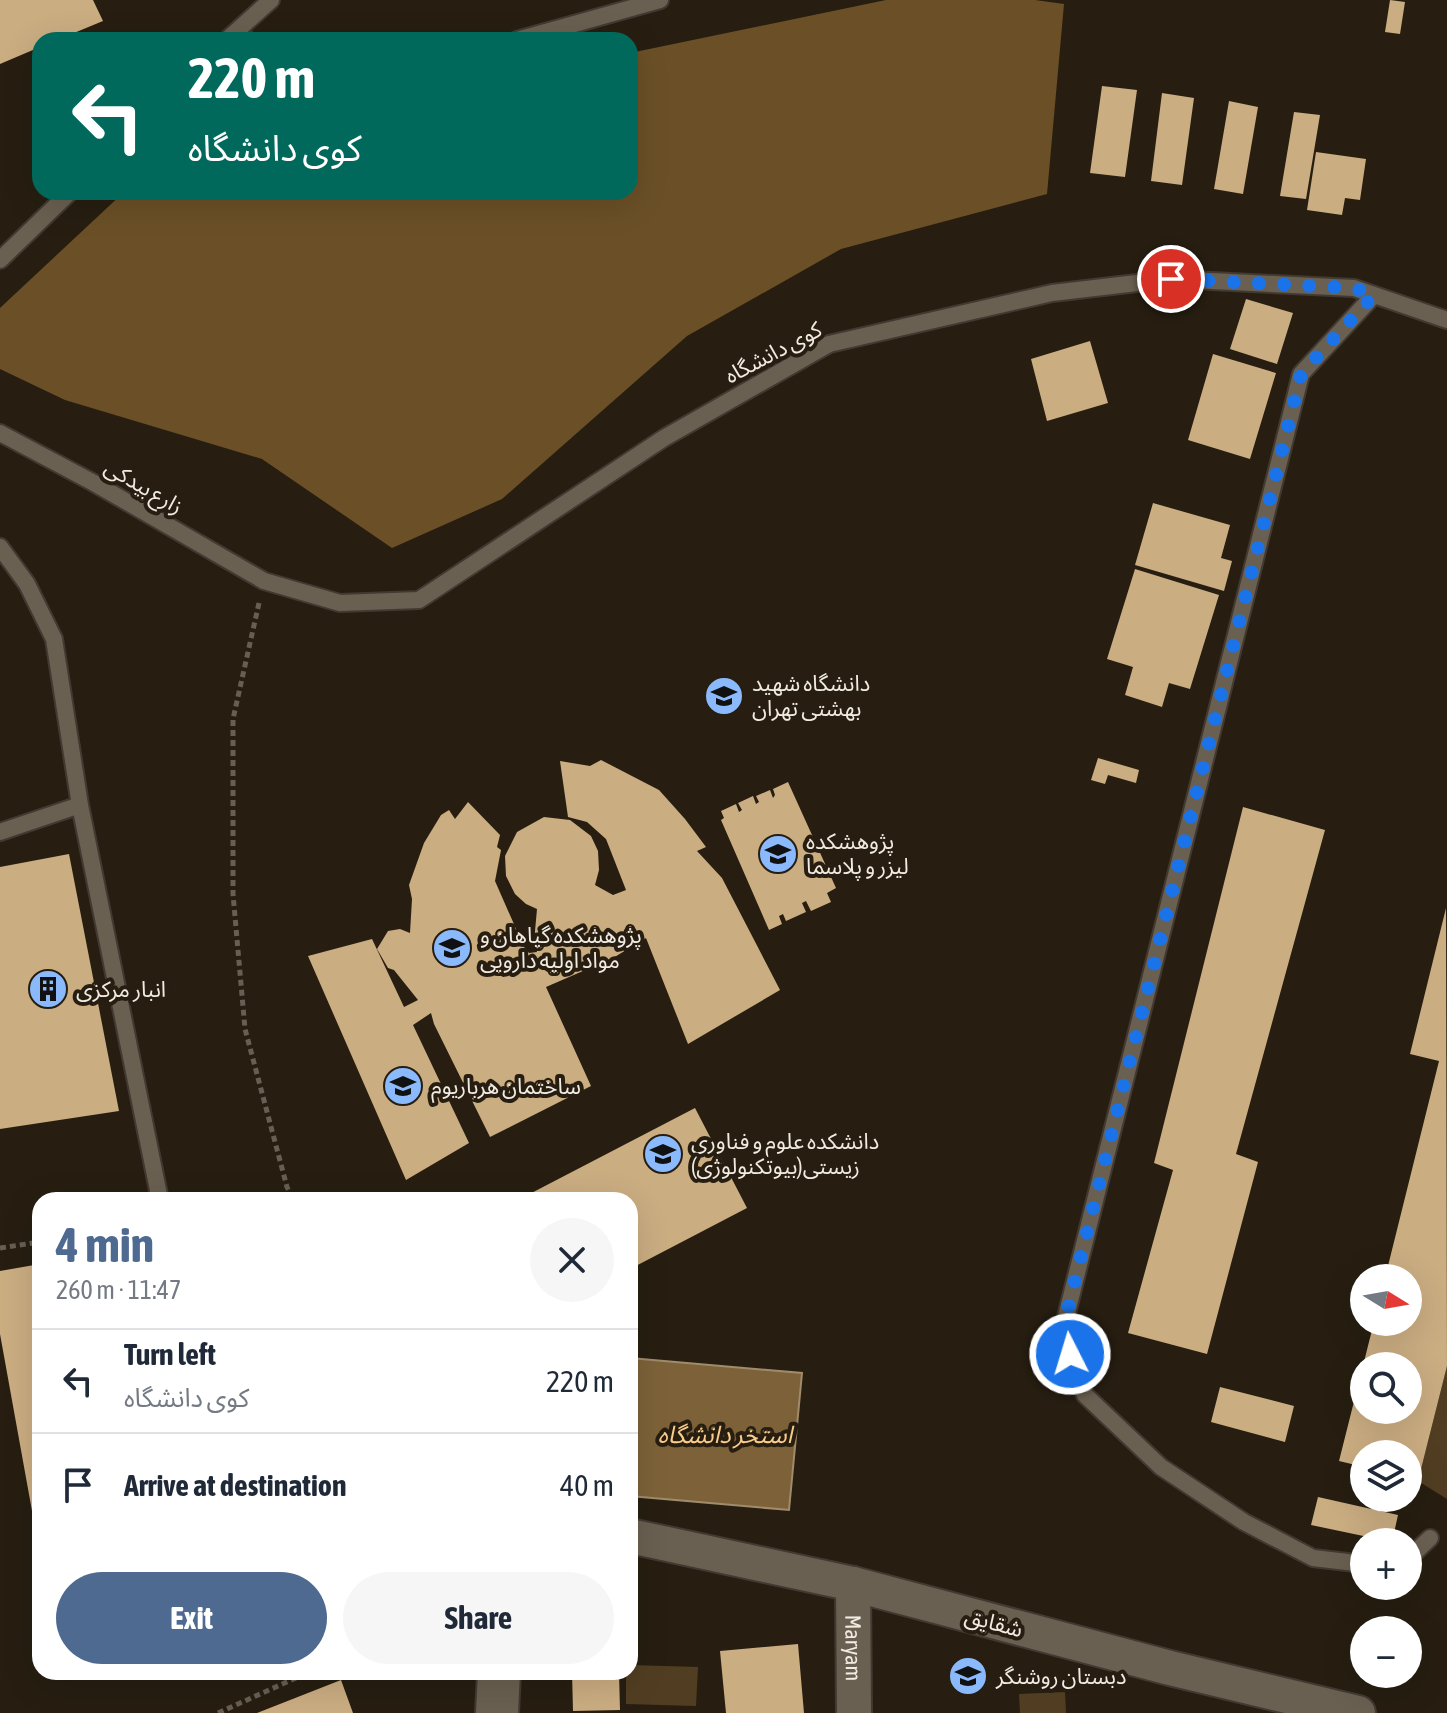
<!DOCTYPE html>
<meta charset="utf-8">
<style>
:root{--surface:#fff;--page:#f6f6f7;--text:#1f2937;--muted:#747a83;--line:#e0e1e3;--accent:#4f6a90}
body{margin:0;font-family:"Asap Condensed","Noto Sans Arabic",sans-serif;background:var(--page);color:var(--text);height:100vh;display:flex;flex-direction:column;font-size:30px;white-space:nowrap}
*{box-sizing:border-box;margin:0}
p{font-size:26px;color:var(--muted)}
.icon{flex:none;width:44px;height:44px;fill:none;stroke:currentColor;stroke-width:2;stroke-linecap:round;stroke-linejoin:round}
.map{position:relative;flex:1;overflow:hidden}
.panel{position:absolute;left:32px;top:1192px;width:606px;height:488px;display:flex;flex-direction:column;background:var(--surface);border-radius:24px;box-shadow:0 8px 32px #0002}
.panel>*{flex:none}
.hud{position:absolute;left:32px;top:32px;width:606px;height:168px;border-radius:24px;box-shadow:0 8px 32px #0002;background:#00695c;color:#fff;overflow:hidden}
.needle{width:52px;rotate:101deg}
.fabs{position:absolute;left:1350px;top:1264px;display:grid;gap:16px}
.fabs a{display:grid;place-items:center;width:72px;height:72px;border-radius:50%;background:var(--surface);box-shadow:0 8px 32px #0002;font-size:40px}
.pin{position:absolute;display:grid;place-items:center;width:68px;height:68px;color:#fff;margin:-34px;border:4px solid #fff;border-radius:50%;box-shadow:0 2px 8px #0007}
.me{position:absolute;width:88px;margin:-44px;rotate:355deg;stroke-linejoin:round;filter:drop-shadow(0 0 6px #0008)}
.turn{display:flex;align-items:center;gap:28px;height:168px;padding:0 24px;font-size:36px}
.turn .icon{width:104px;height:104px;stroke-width:2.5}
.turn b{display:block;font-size:56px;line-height:68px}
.round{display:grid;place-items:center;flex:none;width:84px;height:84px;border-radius:42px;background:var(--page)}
.head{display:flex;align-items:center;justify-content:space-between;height:136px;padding:0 24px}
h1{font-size:48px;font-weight:700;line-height:60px;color:var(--accent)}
.primary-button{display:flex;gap:16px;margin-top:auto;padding:16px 24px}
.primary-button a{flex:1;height:92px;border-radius:48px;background:var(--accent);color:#fff;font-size:32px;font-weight:700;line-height:92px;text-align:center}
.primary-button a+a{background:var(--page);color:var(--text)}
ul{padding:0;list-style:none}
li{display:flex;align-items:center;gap:24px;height:104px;padding:0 24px;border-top:2px solid var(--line)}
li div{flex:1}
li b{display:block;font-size:30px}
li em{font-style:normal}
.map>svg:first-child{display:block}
.green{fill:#513e22}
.forest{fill:#6b5027}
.water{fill:#7d6239;stroke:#a08b6c;stroke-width:2}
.building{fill:#cbad82;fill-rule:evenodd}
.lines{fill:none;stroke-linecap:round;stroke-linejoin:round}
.service-casing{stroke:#423a32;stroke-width:20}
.minor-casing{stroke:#423a32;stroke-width:38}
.tertiary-casing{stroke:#423a32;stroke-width:46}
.path{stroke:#675f53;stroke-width:5;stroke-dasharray:6 4;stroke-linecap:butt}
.service{stroke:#6a6051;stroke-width:16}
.minor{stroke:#6a6051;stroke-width:34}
.tertiary{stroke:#6a6051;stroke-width:42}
.route{stroke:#1a73e8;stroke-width:14;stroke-dasharray:0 25.2}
.labels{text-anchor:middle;stroke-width:8;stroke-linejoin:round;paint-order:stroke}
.street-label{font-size:22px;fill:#f1ebe2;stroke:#271e11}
.poi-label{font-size:22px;fill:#f1ebe2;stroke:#271e11;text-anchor:start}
.water-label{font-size:24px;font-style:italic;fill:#facd8b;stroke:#271e11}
</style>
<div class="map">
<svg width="1447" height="1713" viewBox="0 0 1447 1713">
<rect width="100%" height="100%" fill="#271e11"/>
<path class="green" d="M1447,1366V1499L1418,1481Z
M630,1665L698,1667L696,1706L626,1704V1672H630Z
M1065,1692L1066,1713H1020L1019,1694Z"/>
<path class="forest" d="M886,0H1035L1064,4L1047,194L841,249L687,336L502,499L392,548L262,459L65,400L0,369V308L124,192H630V53Z"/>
<path class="water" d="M630,1358L802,1373L789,1510L630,1496Z"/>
<path class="building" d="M0,0H93L103,21L57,40H40V47L0,64Z
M1390,0L1405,2L1400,34L1385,32Z
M1102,86L1137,90L1125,177L1090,173Z
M1162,93L1194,98L1182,185L1151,181Z
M1229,101L1258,107L1243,194L1214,189Z
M1294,112L1320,115L1306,199L1280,196Z
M1316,152L1366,159L1360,200L1345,198L1342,215L1307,210Z
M1246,299L1293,313L1277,364L1230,349Z
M1090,341L1108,403L1047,421L1031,359Z
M1213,354L1276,373L1250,459L1188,440Z
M1153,503L1230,525L1221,558L1232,561L1224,591L1135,565Z
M1135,569L1219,595L1190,689L1169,683L1162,707L1125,695L1133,667L1107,659Z
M1098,758L1139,770L1136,783L1108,775L1105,784L1091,780Z
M601,760L659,790L685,819L706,847L697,851L722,878L780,990L688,1044L646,938L613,958L546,987L591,1086L490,1137L434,1024L431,1013L413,1025L469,1143L406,1180L308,956L372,939L404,1007L418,1000L394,970L388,968L377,949L388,931L400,929L410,933L412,899L409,885L424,843L441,815L449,810L455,819L468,802L500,835L497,847L501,850L495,881L524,947L529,953L537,952L534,942L537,909L526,904L515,894L506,876L505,856L517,832L544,817L570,820L591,836L598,851L599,870L595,885L613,895L626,890L606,839L587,822L568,817L560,761L590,766Z
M788,782L836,888L827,893L831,902L811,911L806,901L802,903L806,912L786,921L783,914L779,916L782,924L769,930L721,820L724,818L721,811L736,804L739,812L742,810L738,803L753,796L756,804L759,802L756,796L770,790L773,798L775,795L773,789Z
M1243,807L1325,830L1236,1154L1258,1162L1207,1354L1128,1333L1173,1170L1154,1163Z
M69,854L119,1111L0,1129V867Z
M1446,908L1447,1366L1418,1481L1408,1478V1454H1364V1467L1339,1461L1374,1322H1408V1278H1385L1439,1061L1410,1054ZM1364,1366H1408V1410H1364Z
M695,1108L747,1208L630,1269V1200H518Z
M40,1264V1544H38L0,1334V1271Z
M1220,1387L1294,1406L1285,1442L1211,1422Z
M1318,1497L1398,1515L1392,1542L1311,1525Z
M798,1644L804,1713H726L720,1651Z
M572,1672H619L620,1710L573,1711Z
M341,1680L353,1713H257Z"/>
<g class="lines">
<g class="service-casing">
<path id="service" d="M248,40L229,38L271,0
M517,40L660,0
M0,260L70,192
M0,433L94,483L264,581L340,603L419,600L664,438L829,344L1052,293L1171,279L1354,288L1447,320
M0,547L27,584L54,639L80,805
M0,832L80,805L160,1200
M1408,1559L1430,1538
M1364,1564L1313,1558L1244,1522L1161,1467L1085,1395L1062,1333L1301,374L1374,295"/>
</g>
<g class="minor-casing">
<g id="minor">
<path d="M630,1536L853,1584L1170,1668L1358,1713"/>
<path id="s1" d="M853,1584L854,1713"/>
</g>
</g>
<g class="tertiary-casing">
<path id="tertiary" d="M497,1713L499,1672"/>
</g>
<path class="path" d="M259,603L233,719V894L245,1029L287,1187L293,1200
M0,1248L40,1242
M218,1713L309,1672"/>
<use href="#service" class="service"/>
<use href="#minor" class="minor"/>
<use href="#tertiary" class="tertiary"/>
</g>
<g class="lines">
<path class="route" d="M1070,1354L1062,1333L1301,374L1374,295L1354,288L1171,279"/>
</g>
<defs>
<g id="university-disc" transform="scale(2)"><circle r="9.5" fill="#8abafc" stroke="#271e11"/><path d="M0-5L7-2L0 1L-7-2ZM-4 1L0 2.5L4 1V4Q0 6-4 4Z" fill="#111"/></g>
<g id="building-disc" transform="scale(2)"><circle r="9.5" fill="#8abafc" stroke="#271e11"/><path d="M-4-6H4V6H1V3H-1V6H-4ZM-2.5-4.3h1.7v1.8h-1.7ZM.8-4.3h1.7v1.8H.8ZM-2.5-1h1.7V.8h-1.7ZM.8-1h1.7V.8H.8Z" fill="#111"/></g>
<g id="school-disc" transform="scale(2)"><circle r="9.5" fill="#8abafc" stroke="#271e11"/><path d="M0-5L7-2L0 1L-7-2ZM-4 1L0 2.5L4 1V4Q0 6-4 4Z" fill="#111"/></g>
</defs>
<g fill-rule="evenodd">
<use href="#university-disc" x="724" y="696"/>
<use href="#university-disc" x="778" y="854"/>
<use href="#university-disc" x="452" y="948"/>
<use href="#building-disc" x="48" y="989"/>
<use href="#university-disc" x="403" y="1086"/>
<use href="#university-disc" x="663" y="1154"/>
<use href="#school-disc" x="968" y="1676"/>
</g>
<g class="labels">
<g class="street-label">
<text transform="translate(773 352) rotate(-28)" y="8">کوی دانشگاه</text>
<text transform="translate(144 486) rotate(30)" y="8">زارع بیدکی</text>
<text transform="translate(994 1622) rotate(15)" y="8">شقایق</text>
<text dy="8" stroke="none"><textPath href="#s1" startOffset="64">Maryam</textPath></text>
</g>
<g class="poi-label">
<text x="752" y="691">دانشگاه شهید<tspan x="752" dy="25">بهشتی تهران</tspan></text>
<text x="806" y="849">پژوهشکده<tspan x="806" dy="25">لیزر و پلاسما</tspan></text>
<text x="480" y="943">پژوهشکده گیاهان و<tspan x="480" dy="25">مواد اولیه دارویی</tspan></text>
<text x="76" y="997">انبار مرکزی</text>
<text x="431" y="1094">ساختمان هرباریوم</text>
<text x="691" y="1149">دانشکده علوم و فناوری<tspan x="691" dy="25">زیستی(بیوتکنولوژی)</tspan></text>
<text x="996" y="1684">دبستان روشنگر</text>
</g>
<g class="water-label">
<text x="725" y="1443">استخر دانشگاه</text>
</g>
</g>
</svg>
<div class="fabs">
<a><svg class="needle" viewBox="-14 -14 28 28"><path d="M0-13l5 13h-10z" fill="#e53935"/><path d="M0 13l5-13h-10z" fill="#747a83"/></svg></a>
<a><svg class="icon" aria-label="search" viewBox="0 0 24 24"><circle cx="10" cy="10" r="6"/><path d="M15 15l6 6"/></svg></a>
<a><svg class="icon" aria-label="layers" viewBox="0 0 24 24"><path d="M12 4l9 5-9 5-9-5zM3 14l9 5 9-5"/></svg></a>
<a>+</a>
<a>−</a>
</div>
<div class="pin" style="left:1171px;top:279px;background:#d93025"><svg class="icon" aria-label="arrive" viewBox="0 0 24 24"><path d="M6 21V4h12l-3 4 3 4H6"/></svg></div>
<svg class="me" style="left:1070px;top:1354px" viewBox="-20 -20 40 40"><circle r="17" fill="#1a73e8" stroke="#fff" stroke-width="3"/><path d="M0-11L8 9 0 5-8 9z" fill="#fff"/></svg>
<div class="hud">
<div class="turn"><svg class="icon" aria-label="left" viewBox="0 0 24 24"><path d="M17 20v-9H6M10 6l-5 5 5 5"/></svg><div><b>220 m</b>کوی دانشگاه</div></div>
</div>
<section class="panel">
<div class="head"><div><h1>4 min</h1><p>260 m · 11:47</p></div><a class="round"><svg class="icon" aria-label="close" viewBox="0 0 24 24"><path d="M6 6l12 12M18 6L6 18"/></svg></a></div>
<ul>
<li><svg class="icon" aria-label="left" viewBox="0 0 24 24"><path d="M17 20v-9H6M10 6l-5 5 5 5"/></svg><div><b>Turn left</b><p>کوی دانشگاه</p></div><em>220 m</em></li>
<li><svg class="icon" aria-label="arrive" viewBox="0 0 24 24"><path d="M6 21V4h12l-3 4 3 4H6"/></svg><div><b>Arrive at destination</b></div><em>40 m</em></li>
</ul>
<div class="primary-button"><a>Exit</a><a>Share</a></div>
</section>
</div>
